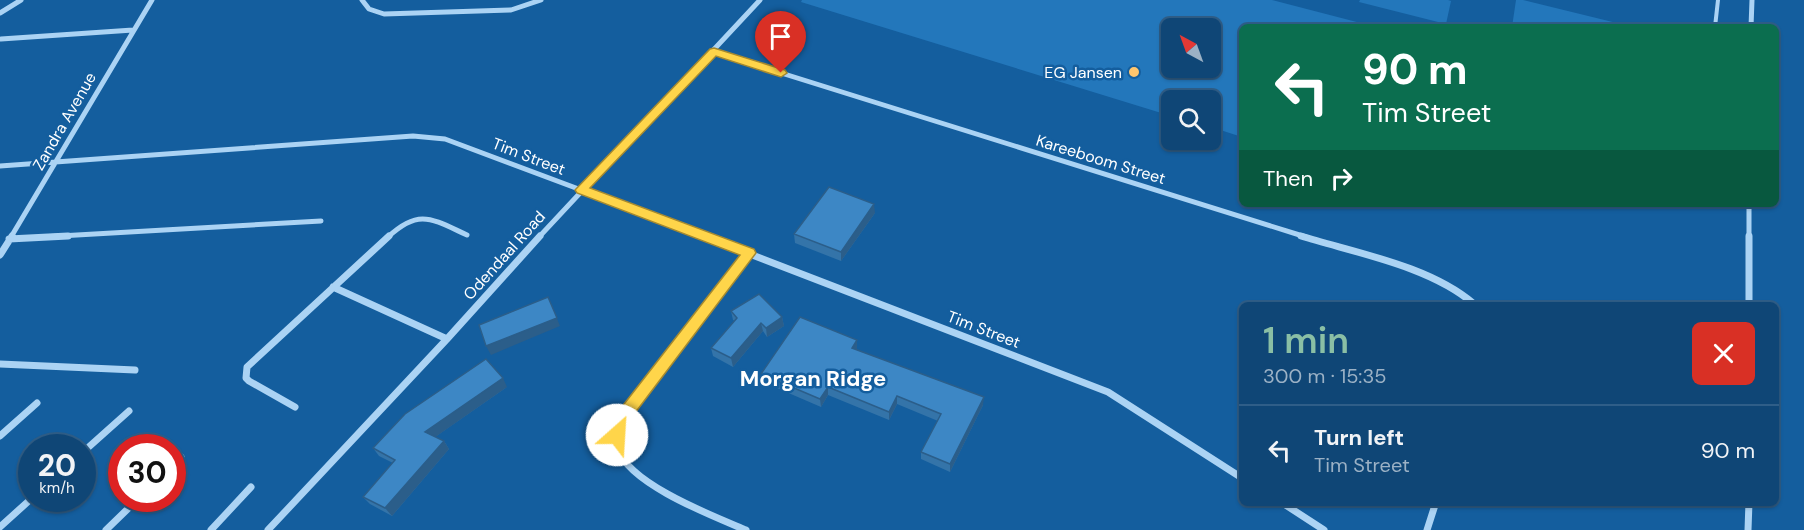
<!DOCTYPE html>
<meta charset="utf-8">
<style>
:root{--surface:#0f4676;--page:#184d7b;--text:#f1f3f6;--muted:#9bb1c5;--line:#2f5e88;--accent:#8abfa5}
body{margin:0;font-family:"DM Sans",sans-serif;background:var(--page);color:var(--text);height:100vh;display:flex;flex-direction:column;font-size:22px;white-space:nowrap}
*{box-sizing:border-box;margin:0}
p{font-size:20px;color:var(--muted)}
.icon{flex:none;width:33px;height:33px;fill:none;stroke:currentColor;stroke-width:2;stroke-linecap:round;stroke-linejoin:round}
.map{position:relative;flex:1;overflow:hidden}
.side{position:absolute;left:1239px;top:302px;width:540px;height:204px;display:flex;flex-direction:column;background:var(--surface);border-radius:9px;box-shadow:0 2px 4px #0004,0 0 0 2px var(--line)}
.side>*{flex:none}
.top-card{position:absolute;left:1239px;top:24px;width:540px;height:183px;border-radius:9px;box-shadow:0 2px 4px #0004,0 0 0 2px var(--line);background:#0b6e4f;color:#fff;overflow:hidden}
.needle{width:39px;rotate:319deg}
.buttons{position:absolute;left:1161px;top:18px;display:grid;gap:12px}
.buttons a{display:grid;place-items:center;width:60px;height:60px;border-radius:9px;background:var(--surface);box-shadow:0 2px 4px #0004,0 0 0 2px var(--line);font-size:30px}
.speed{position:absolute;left:18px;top:434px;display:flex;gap:12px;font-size:30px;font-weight:700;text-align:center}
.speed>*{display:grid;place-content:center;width:78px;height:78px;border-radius:50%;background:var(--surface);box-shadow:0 2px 4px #0004,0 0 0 2px var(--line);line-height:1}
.speed small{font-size:15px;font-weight:400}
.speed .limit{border:9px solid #d22;background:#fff;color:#111}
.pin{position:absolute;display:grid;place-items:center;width:51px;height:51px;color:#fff;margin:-62px -26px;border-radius:50% 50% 50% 0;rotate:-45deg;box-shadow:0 0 6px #0007}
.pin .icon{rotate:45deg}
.me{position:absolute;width:66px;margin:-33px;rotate:26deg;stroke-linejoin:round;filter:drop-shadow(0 0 4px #0008)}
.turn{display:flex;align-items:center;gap:21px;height:126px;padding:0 24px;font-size:27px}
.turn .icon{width:78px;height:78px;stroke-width:2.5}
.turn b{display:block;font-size:42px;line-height:51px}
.then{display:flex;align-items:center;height:57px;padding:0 24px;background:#0003;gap:12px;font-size:22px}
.round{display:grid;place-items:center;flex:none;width:63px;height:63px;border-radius:9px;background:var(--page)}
.headline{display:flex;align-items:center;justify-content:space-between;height:102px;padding:0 24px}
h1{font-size:36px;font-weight:600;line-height:45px;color:var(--accent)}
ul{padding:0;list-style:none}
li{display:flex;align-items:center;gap:18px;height:90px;padding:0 24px;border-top:2px solid var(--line)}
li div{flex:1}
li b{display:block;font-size:22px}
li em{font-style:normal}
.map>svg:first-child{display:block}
.green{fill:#2377bb;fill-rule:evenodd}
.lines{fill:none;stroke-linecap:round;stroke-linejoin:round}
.service{stroke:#abd3f4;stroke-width:4}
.minor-far1{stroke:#abd3f4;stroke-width:5}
.minor{stroke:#abd3f4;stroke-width:7}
.wall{fill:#3474a9}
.shaded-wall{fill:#2b5e8a}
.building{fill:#3d87c5;stroke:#2b5e8a;stroke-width:1.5}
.route{fill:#ffd54a;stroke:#a68a30;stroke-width:1.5}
.poi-dot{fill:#ffc66e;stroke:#145e9e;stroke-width:2}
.labels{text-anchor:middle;stroke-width:5;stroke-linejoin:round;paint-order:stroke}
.poi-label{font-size:16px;fill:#fff;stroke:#145e9e;text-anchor:end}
.street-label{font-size:16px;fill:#fff;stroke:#145e9e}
.district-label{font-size:22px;font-weight:bold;fill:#fff;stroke:#145e9e}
</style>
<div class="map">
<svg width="1804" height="530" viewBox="0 0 1804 530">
<rect width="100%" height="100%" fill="#145e9e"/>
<path class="green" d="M802,0H1272L1376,27H1242V137L1211,127L1210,100H1172L1171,116L801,2ZM1172,28H1210V68H1172Z
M1360,0H1448L1451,1L1446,24L1359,2Z
M1516,0H1523L1633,27H1512Z"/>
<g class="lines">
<path class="service" d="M1715,27L1718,0"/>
<path class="minor-far1" d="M362,0L369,9L384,14L511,10L541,0
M0,13L21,0
M1751,27L1752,0
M1,39L133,30
M714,52L1306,237
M0,166L413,136L445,139L707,237
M1749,204V237
M11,237L152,0
M42,237L321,221
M388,237C419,208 432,219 467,235
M539,237L760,0"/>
<path class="minor" d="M703,236L1108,392L1242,478
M1301,236C1356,253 1430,266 1474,304
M1749,236V304
M9,239L68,236
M0,255L12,236
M333,287L447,339
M0,364L135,370
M295,407L249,381L246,378L247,367L389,236
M0,436L37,403
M82,453L129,411
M172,465L181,457
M1281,502L1324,530
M0,527L32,498
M106,530L139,498
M211,530L251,487
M268,530L447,339L540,236
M746,530C713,516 629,484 618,449C614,437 621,424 626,413L749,253
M1427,530L1436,502
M1748,530L1749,502"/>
</g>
<path class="wall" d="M875,213L841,261L795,243L794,234Z
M731,311L782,317L784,326L767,337L763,331L733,367L713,356L711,348L735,321L733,320Z
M857,349V350L983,405L950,472L921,459V452L938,421L897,404L889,420L828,395L821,407L763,382L761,374Z
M507,387L435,437L444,441L449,449L392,516L370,504L363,497L393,463L379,456L373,448Z"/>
<path class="shaded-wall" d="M874,204L875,213L841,261V252Z
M548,297L560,326L491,355L486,346Z
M782,317L784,326L767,337L766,328Z
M761,323L763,331L733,367L731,358Z
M857,340V349L853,356L852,348Z
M503,378L507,387L431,440L425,432Z
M828,387V395L821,407L820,399Z
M897,396V404L889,420V412Z
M984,397L983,405L950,472V464Z
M444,441L449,449L392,516L385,508Z"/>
<path class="building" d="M829,187L874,204L841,252L794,234Z
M759,294L782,317L766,328L761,323L731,358L711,348L737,318L731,311Z
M548,297L557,318L486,346L479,325Z
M800,317L857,340L852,348L984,397L950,464L921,452L941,414L897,396L889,412L828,387L820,399L761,374Z
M486,359L503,378L425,432L444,441L385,508L363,497L395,460L373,448L405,414Z"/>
<path class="route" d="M714,48L785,70L787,73L781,77L716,56L590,188L754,249L756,253L632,417L622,440L617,442L611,440L609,435L621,408L740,255L577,193L575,190L710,49Z"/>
<circle class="poi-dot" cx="1134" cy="72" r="6"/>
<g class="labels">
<g class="poi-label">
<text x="1122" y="78">EG Jansen</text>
</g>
<g class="street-label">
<text transform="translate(64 121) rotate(-60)" y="6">Zandra Avenue</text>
<text transform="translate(529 156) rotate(21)" y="6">Tim Street</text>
<text transform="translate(1101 159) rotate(17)" y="6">Kareeboom Street</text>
<text transform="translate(504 255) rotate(-48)" y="6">Odendaal Road</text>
<text transform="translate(984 329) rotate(21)" y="6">Tim Street</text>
</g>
<g class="district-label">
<text x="813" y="386">Morgan Ridge</text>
</g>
</g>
</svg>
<div class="buttons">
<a><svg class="needle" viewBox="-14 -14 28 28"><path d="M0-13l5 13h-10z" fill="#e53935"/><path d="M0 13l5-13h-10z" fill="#9bb1c5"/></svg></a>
<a><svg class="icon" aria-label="search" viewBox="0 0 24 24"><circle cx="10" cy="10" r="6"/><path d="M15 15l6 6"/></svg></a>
</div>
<div class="speed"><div>20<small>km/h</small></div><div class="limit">30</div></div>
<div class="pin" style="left:781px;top:73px;background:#d93025"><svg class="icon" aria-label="arrive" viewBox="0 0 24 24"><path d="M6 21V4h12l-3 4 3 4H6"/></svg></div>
<svg class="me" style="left:617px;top:435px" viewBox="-20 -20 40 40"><circle r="19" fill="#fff"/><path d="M0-13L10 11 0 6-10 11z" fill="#ffd54a"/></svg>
<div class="top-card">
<div class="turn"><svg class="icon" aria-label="left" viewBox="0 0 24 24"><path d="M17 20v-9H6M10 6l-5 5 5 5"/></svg><div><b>90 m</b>Tim Street</div></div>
<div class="then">Then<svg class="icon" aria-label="right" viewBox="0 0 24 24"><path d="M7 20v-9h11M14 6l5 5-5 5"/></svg></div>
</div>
<section class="side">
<div class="headline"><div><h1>1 min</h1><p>300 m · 15:35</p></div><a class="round" style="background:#d93025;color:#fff"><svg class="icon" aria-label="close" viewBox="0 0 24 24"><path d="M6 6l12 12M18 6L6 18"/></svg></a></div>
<ul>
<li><svg class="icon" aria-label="left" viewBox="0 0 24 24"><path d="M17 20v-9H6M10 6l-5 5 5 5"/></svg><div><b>Turn left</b><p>Tim Street</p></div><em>90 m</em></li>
</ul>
</section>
</div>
